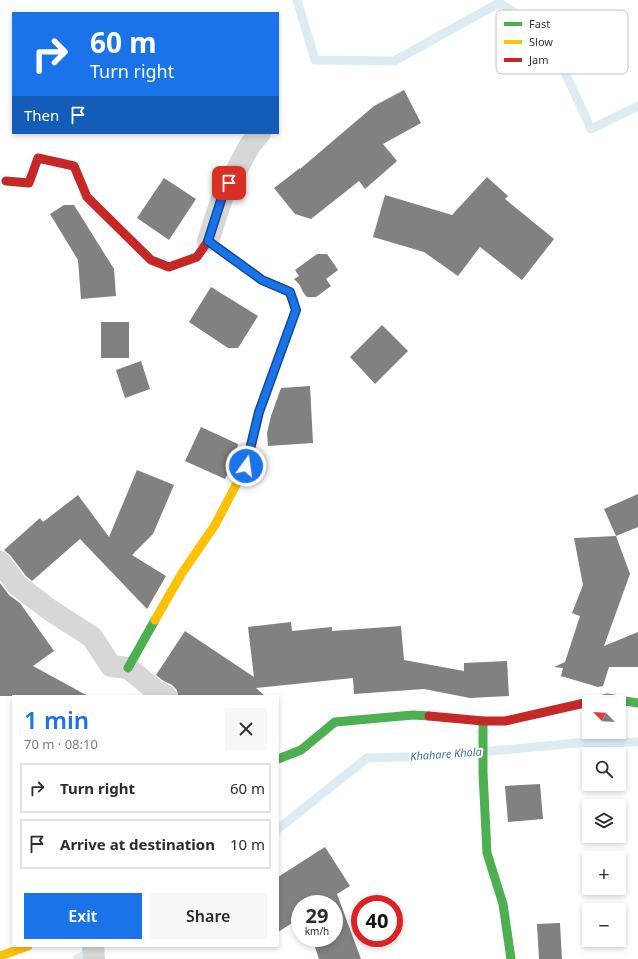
<!DOCTYPE html>
<meta charset="utf-8">
<style>
:root{--surface:#fff;--page:#f7f7f7;--text:#2b2b33;--muted:#7c7c81;--line:#e1e1e2;--accent:#1a73e8}
body{margin:0;font-family:"Noto Sans",sans-serif;background:var(--page);color:var(--text);height:100vh;display:flex;flex-direction:column;font-size:15px;white-space:nowrap}
*{box-sizing:border-box;margin:0}
p{font-size:13px;color:var(--muted)}
.icon{flex:none;width:22px;height:22px;fill:none;stroke:currentColor;stroke-width:2;stroke-linecap:round;stroke-linejoin:round}
.map{position:relative;flex:1;overflow:hidden}
.panel{position:absolute;left:12px;top:695px;width:267px;height:252px;display:flex;flex-direction:column;background:var(--surface);border-radius:0px;box-shadow:0 2px 6px #0003}
.panel>*{flex:none}
.banner{position:absolute;left:12px;top:12px;width:267px;height:122px;border-radius:0px;box-shadow:0 2px 6px #0003;background:#1a73e8;color:#fff;overflow:hidden}
.needle{width:26px;rotate:294deg}
.buttons{position:absolute;left:582px;top:695px;display:grid;gap:8px}
.buttons a{display:grid;place-items:center;width:44px;height:44px;border-radius:0px;background:var(--surface);box-shadow:0 2px 6px #0003;font-size:20px}
.speed{position:absolute;left:291px;top:895px;display:flex;gap:8px;font-size:20px;font-weight:700;text-align:center}
.speed>*{display:grid;place-content:center;width:52px;height:52px;border-radius:50%;background:var(--surface);box-shadow:0 2px 6px #0003;line-height:1}
.speed small{font-size:10px;font-weight:400}
.speed .limit{border:6px solid #d22;background:#fff;color:#111}
.pin{position:absolute;display:grid;place-items:center;width:34px;height:34px;color:#fff;margin:-17px;border-radius:8px;box-shadow:0 2px 6px #0006}
.me{position:absolute;width:44px;margin:-22px;rotate:14deg;stroke-linejoin:round;filter:drop-shadow(0 0 3px #0008)}
.turn{display:flex;align-items:center;gap:14px;height:84px;padding:0 12px;font-size:18px}
.turn .icon{width:52px;height:52px;stroke-width:2.5}
.turn b{display:block;font-size:28px;line-height:34px}
.then{display:flex;align-items:center;height:38px;padding:0 12px;background:#0003;gap:8px;font-size:15px}
.round{display:grid;place-items:center;flex:none;width:42px;height:42px;border-radius:0px;background:var(--page)}
.overview{display:flex;align-items:center;justify-content:space-between;height:68px;padding:0 12px}
h1{font-size:24px;font-weight:600;line-height:30px;color:var(--accent)}
.action{display:flex;gap:8px;margin-top:auto;padding:8px 12px}
.action a{flex:1;height:46px;border-radius:0px;background:var(--accent);color:#fff;font-size:16px;font-weight:600;line-height:46px;text-align:center}
.action a+a{background:var(--page);color:var(--text)}
ul{padding:0;list-style:none}
li{display:flex;align-items:center;gap:12px;height:50px;margin:0 8px 6px;padding:0 4px;border:2px solid var(--line);border-radius:0px}
li div{flex:1}
li b{display:block;font-size:15px}
li em{font-style:normal}
.map>svg:first-child{display:block}
.lines{fill:none;stroke-linecap:round;stroke-linejoin:round}
.stream{stroke:#ddebf3;stroke-width:9}
.building{fill:#818181}
.street{stroke:#d7d7d7;stroke-width:22}
.fast{stroke:#4caf50;stroke-width:9}
.slow{stroke:#ffc107;stroke-width:9}
.jam{stroke:#c62828;stroke-width:9}
.route-casing{stroke:#114b97;stroke-width:10}
.route{stroke:#1a73e8;stroke-width:7}
.labels{text-anchor:middle;stroke-width:4;stroke-linejoin:round;paint-order:stroke}
.water-label{font-size:11px;font-style:italic;fill:#3f7597;stroke:#fff}
.key{fill:#fff;stroke:#c2c2c2;stroke-width:1}
.key-label{font-size:11px;fill:#333}
</style>
<div class="map">
<svg width="638" height="959" viewBox="0 0 638 959">
<rect width="100%" height="100%" fill="#fff"/>
<g class="lines">
<path class="stream" d="M297,0L315,60L394,61L499,3L547,33L591,129L638,106
M278,829L367,758L437,756L577,743L638,742
M77,959L93,950"/>
</g>
<path class="building" d="M404,90L421,123L383,144L397,161L365,189L359,181L311,219L295,214L274,188L300,168V169L374,106Z
M487,177L508,196L505,199L554,239L522,280L480,247L458,276L424,252L373,237L385,195L452,215Z
M164,178L196,199L169,240L137,218Z
M64,205H74L114,269L116,296L81,299L78,260L50,214Z
M317,254H327L338,270L326,279L331,286L316,297H307L303,292L299,284L294,279L299,276L295,270Z
M211,287L258,316L238,348H228L189,322Z
M101,322H129V358H101Z
M382,325L408,351L375,384L350,357Z
M141,361L150,389L125,398L116,370Z
M310,386L313,443L268,446L267,433L271,416L281,388Z
M201,427L238,444L234,462L225,479L185,461Z
M137,470L174,485L153,534L132,555L166,576L147,609L80,539L32,581L26,576L10,555L4,550L40,518L43,522L78,495L109,537Z
M638,494V527L616,536L604,509Z
M616,536L630,574L604,646L638,632V667H609L603,686L598,687L561,676L563,668L554,667L565,662L580,616L572,613L583,585L574,538Z
M0,583L9,595L20,603L54,651L33,666L88,696H0Z
M291,622L292,631L332,627V631L401,626L404,660L464,671V663L507,661L509,696L470,698L424,689L354,694L353,678L256,688L265,696H178L177,690L172,685L162,680L156,675L185,631L254,677L248,627Z
M540,784L543,819L508,822L505,786Z
M325,847L350,886L337,894L361,959H319L312,938H334V904H300V918L278,932V877Z
M560,923L562,959H539L537,924Z"/>
<g class="lines">
<path class="street" d="M208,241L223,195L250,145L260,133
M0,562L17,585L50,610L92,637L111,666L128,668L155,690L166,696
M93,946L94,959"/>
<path class="fast" d="M209,241L262,280L290,292L296,310L281,351
M128,668L155,620
M591,702L607,698L638,703
M483,721V773L487,853L503,904L511,959
M278,759L301,750L335,722L413,715L429,716"/>
<path class="slow" d="M155,620L182,573L215,525L246,466L259,412L281,351
M0,956L28,946"/>
<path class="jam" d="M6,181L29,183L38,158L74,166L87,197L151,260L169,267L197,257L208,241H209
M429,716L483,721H505L589,702"/>
</g>
<g class="lines">
<g class="route-casing">
<path id="route" d="M229,183L223,194L208,241L262,280L290,292L296,310L259,412L246,466"/>
</g>
<use href="#route" class="route"/>
</g>
<g class="labels">
<g class="water-label">
<text transform="translate(446 754) rotate(-4)" y="4">Khahare Khola</text>
</g>
</g>
<rect x="496" y="10" width="132" height="64" rx="6" class="key"/>
<rect x="504" y="22" width="18" height="4" fill="#4caf50"/>
<rect x="504" y="40" width="18" height="4" fill="#ffc107"/>
<rect x="504" y="58" width="18" height="4" fill="#c62828"/>
<g class="key-label">
<text x="529" y="28">Fast</text>
<text x="529" y="46">Slow</text>
<text x="529" y="64">Jam</text>
</g>
</svg>
<div class="buttons">
<a><svg class="needle" viewBox="-14 -14 28 28"><path d="M0-13l5 13h-10z" fill="#e53935"/><path d="M0 13l5-13h-10z" fill="#7c7c81"/></svg></a>
<a><svg class="icon" aria-label="search" viewBox="0 0 24 24"><circle cx="10" cy="10" r="6"/><path d="M15 15l6 6"/></svg></a>
<a><svg class="icon" aria-label="layers" viewBox="0 0 24 24"><path d="M12 4l9 5-9 5-9-5zM3 14l9 5 9-5"/></svg></a>
<a>+</a>
<a>−</a>
</div>
<div class="speed"><div>29<small>km/h</small></div><div class="limit">40</div></div>
<div class="pin" style="left:229px;top:183px;background:#d93025"><svg class="icon" aria-label="arrive" viewBox="0 0 24 24"><path d="M6 21V4h12l-3 4 3 4H6"/></svg></div>
<svg class="me" style="left:246px;top:466px" viewBox="-20 -20 40 40"><circle r="17" fill="#1a73e8" stroke="#fff" stroke-width="3"/><path d="M0-11L8 9 0 5-8 9z" fill="#fff"/></svg>
<div class="banner">
<div class="turn"><svg class="icon" aria-label="right" viewBox="0 0 24 24"><path d="M7 20v-9h11M14 6l5 5-5 5"/></svg><div><b>60 m</b>Turn right</div></div>
<div class="then">Then<svg class="icon" aria-label="arrive" viewBox="0 0 24 24"><path d="M6 21V4h12l-3 4 3 4H6"/></svg></div>
</div>
<section class="panel">
<div class="overview"><div><h1>1 min</h1><p>70 m · 08:10</p></div><a class="round"><svg class="icon" aria-label="close" viewBox="0 0 24 24"><path d="M6 6l12 12M18 6L6 18"/></svg></a></div>
<ul>
<li><svg class="icon" aria-label="right" viewBox="0 0 24 24"><path d="M7 20v-9h11M14 6l5 5-5 5"/></svg><div><b>Turn right</b></div><em>60 m</em></li>
<li><svg class="icon" aria-label="arrive" viewBox="0 0 24 24"><path d="M6 21V4h12l-3 4 3 4H6"/></svg><div><b>Arrive at destination</b></div><em>10 m</em></li>
</ul>
<div class="action"><a>Exit</a><a>Share</a></div>
</section>
</div>
